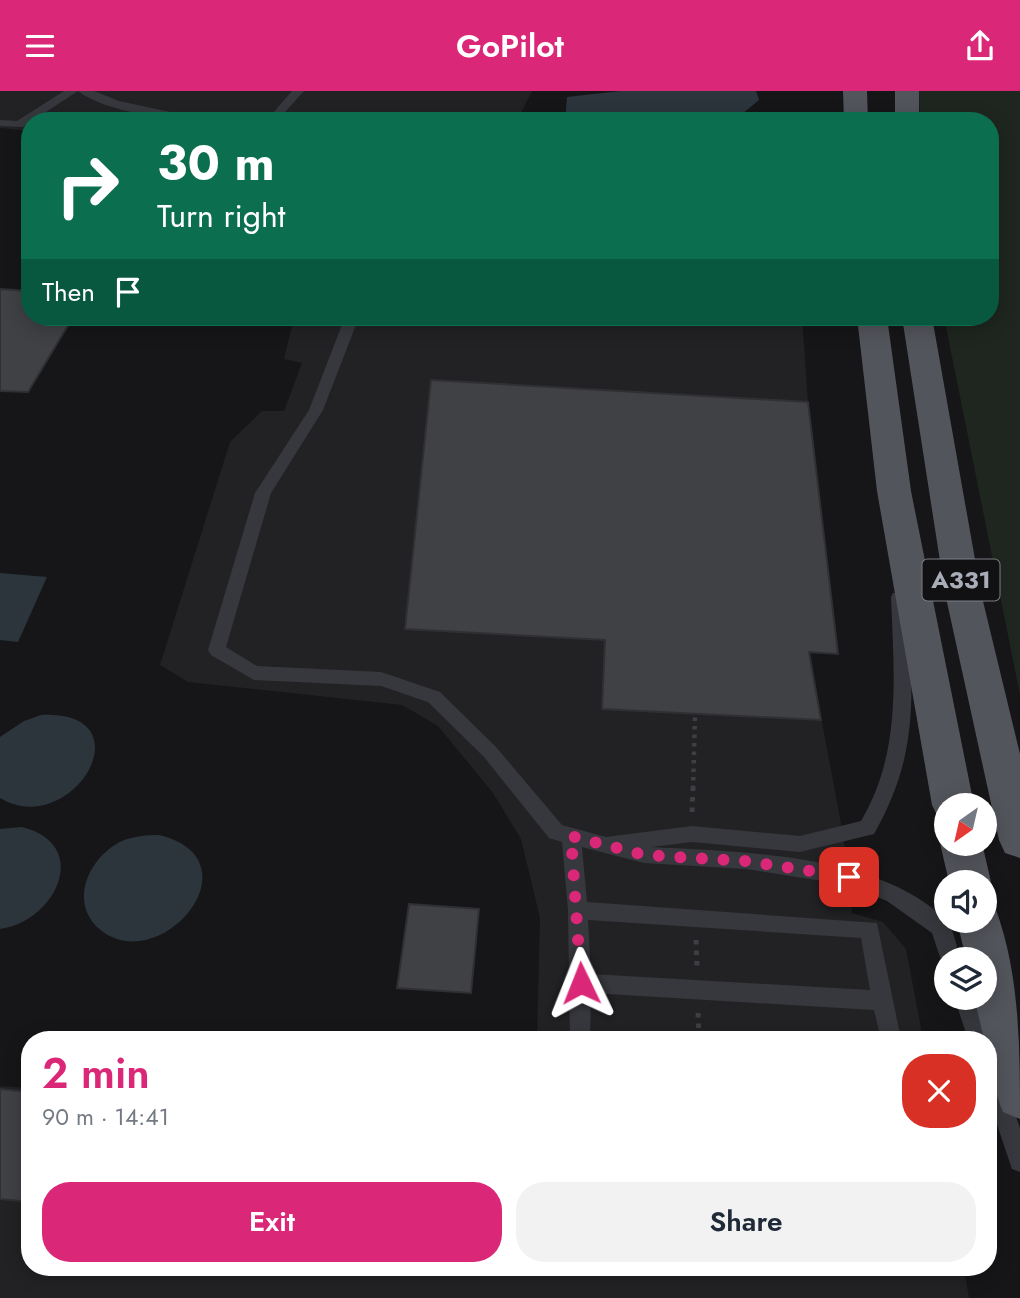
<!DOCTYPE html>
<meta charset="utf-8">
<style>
:root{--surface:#fff;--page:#f2f2f3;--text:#1f2937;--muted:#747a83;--accent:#db2777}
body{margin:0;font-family:Jost,sans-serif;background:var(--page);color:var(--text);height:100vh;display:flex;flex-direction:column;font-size:26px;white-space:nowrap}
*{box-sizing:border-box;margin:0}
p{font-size:23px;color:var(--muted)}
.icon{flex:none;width:38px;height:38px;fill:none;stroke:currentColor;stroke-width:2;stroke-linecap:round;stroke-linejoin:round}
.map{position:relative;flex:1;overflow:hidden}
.panel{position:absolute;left:21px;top:940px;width:976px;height:245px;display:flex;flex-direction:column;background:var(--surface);border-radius:28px;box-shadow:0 4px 18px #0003}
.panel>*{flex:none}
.banner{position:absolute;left:21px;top:21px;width:978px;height:214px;border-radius:28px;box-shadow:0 4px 18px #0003;background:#0b6e4f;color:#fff;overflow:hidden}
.needle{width:46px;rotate:214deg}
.buttons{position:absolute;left:934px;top:702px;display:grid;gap:14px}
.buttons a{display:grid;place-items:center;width:63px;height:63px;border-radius:50%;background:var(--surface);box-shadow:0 4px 18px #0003;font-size:35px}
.pin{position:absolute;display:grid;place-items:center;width:60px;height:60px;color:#fff;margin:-30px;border-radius:14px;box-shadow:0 4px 10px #0006}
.me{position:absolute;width:77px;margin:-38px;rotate:358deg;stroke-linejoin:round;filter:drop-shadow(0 0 5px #0008)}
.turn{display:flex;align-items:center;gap:24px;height:147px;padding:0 21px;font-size:32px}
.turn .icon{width:91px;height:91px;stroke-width:2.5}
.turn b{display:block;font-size:49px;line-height:60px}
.then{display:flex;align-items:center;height:66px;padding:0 21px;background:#0003;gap:14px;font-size:26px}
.round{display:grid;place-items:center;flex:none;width:74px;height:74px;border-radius:28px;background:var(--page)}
.summary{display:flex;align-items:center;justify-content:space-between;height:119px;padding:0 21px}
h1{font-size:42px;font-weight:600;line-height:52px;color:var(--accent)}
.button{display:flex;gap:14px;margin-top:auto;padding:14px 21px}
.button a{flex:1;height:80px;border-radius:28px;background:var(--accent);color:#fff;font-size:28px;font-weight:600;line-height:80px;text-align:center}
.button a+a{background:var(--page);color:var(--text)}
header{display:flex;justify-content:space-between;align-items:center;height:91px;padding:0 21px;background:var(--accent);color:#fff;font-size:32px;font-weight:600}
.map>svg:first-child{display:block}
.built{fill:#222225}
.green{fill:#1e261f}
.water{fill:#2c353c}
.building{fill:#404145;stroke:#303034;stroke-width:2}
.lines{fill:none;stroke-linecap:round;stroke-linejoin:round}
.path-far1{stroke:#3d3f44;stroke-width:4.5;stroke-dasharray:3.5 5;stroke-linecap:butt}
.path{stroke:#3d3f44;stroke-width:5;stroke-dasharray:4.5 6;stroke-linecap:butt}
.service{fill:#37383d;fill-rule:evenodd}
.primary{fill:#53555c;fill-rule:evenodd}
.route{stroke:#db2777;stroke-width:12;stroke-dasharray:0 21.6}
.labels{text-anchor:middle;stroke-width:5;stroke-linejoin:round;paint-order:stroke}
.shield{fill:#111113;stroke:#7b7e86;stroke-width:2}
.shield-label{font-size:24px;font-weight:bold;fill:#a8adb8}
</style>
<header><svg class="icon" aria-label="menu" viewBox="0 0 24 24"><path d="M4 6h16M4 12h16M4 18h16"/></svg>GoPilot<svg class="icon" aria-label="share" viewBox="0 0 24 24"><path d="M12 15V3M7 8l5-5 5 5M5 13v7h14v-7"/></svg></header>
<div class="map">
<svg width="1020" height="1207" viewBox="0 0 1020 1207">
<rect width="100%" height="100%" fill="#161618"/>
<path class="built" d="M0,0H532L517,30H30V40L0,37Z
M294,226H802L808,311L838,563L809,562L843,743L852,822L883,831L906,858L923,948H537L540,827L521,748L493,702L438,635L402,614L188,591L160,574L230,351L262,320H284L302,272L284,268Z
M0,995L30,997V1176H964L969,1207H0Z"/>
<path class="green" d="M919,0H1020V604L944,226H990V30H920Z"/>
<path class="water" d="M621,0H756L759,9L736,28L728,30H565L567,6Z
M0,482L47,486L18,551L0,549Z
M41,624C150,619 72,750 0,707V646L24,630Z
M22,736C93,754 55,831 0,838V738Z
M159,744C257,768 167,880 106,843C66,818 86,767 122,750C134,745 147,744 159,744Z"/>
<path class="building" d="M0,198L30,200V226H73L28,301L0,300Z
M431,289L808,311L838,563L809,561L821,629L602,618L605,549L405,538Z
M409,813L479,818L471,902L397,897Z
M0,998L30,1001V1111L0,1108Z"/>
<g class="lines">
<path class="path-far1" d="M693,698L695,624"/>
<path class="path" d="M692,721L693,696
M696,849L697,875
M698,922L699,948"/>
<path class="service" d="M64,0H78L23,36L0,35V29L17,30Z
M78,0H94L119,10L212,30C177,30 106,22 78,0Z
M292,0H304L277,30H266Z
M345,226H359L323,319L271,402L226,556L257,575L381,581L440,601L496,656L562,734L606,746L692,735L800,745L861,730C902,661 894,584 891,506L893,502H905C911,515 909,535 910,550C914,625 912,676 874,743L800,761L692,751L651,756C741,761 877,762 945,828C954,837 957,857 960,868H947V876L943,875L932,842L887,810L848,794L746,778L644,772L582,756L587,811L877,832L901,948H881L874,919L591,902L590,948H570L568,819L562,751L549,747L484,666L428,611L381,595L254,589L211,564L208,559L255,402L309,319ZM588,829L861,847L870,899L591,883Z
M954,906H975L988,948H968Z
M989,968L997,972L1020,1037V1081L1012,1078L989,1010Z"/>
<path class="primary" d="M843,0H867L868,30H844Z
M895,0H919V30H895Z
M857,226H887L911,400L974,714H947V729L938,726L932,714L877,400Z
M902,226H932L981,502L1020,663V767L1005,762L999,749L945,502Z
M946,739L947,752H982L991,791L985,804V791H949L940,752Z
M985,812L995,816C1020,883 1020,956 1020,1028L1003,1021C993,997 989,974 989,948H984L974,906H985V868H966L957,830H985Z"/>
</g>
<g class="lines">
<path class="route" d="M581,892L571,745L644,764L746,770L849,786"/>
</g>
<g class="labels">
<rect class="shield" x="922.5" y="468.5" width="77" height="41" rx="5"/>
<g class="shield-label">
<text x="961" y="497">A331</text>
</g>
</g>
</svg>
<div class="buttons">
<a><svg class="needle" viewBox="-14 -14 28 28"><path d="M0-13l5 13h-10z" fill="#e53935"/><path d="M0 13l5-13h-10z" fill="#747a83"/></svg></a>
<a><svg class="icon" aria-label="sound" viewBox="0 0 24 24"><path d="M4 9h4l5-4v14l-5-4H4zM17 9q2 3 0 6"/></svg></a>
<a><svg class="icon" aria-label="layers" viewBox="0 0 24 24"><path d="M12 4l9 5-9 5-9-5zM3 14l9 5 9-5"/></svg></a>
</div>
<div class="pin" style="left:849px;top:786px;background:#d93025"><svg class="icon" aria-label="arrive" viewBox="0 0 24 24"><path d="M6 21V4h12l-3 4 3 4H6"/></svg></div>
<svg class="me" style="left:581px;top:892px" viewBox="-20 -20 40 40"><path d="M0-17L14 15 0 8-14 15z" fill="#db2777" stroke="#fff" stroke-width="4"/></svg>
<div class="banner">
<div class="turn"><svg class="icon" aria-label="right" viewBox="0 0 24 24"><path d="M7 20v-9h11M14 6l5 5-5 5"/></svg><div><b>30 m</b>Turn right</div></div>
<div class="then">Then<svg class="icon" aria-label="arrive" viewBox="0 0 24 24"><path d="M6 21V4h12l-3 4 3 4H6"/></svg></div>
</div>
<section class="panel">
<div class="summary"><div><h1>2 min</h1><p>90 m · 14:41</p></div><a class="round" style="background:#d93025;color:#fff"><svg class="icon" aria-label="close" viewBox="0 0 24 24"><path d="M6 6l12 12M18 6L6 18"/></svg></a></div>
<div class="button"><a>Exit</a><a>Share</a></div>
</section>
</div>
